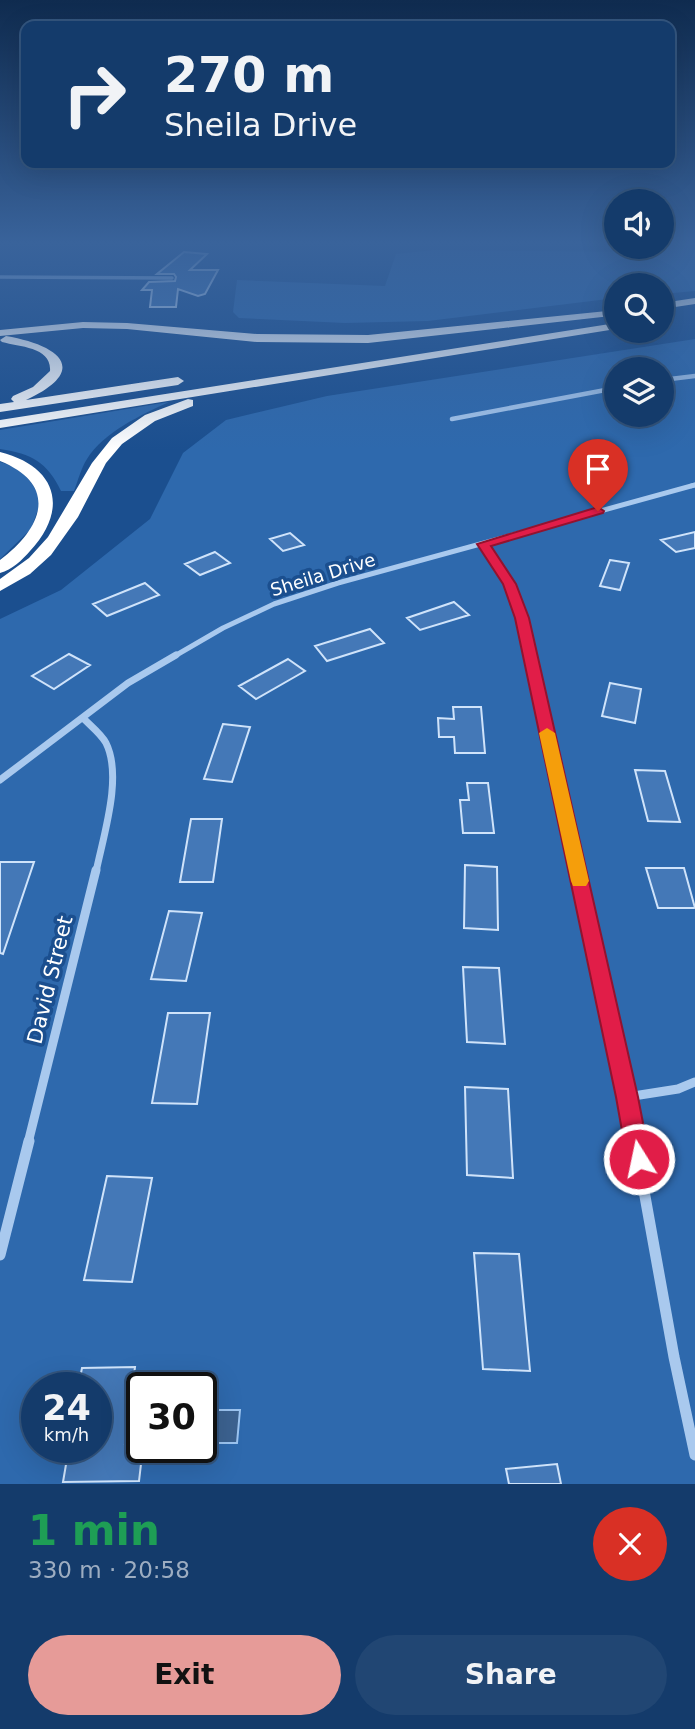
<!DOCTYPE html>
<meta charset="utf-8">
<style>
:root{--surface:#143b6b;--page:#214673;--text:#f1f3f6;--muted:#9dadc1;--line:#33557e;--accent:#e69b98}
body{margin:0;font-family:"DejaVu Sans",sans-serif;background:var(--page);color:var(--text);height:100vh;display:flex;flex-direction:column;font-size:26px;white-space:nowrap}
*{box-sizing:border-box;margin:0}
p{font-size:23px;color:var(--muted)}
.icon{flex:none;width:38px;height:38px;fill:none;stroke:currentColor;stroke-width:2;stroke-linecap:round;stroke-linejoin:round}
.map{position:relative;height:1484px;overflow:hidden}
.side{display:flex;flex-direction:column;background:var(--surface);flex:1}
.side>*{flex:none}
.hud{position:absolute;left:21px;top:21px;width:654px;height:147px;border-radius:14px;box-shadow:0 7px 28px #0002,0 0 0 2px var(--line);background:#143b6b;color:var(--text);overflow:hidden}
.fabs{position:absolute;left:604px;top:189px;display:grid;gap:14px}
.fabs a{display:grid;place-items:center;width:70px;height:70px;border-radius:50%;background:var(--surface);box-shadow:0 7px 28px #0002,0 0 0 2px var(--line);font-size:35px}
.speed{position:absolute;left:21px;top:1372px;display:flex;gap:14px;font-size:35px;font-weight:700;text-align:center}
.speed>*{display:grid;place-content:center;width:91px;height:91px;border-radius:50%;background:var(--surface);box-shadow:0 7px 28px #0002,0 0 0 2px var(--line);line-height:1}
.speed small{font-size:18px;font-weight:400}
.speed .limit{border:4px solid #111;border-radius:10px;background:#fff;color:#111}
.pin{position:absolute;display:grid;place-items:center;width:60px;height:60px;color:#fff;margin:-72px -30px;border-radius:50% 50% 50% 0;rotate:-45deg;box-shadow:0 0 7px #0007}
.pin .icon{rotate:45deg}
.me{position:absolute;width:77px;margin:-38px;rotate:350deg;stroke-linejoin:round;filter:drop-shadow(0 0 5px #0008)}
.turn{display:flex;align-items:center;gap:24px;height:147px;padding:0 28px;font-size:32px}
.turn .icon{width:91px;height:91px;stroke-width:2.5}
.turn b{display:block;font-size:49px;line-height:60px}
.round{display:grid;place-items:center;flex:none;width:74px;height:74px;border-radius:37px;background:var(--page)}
.summary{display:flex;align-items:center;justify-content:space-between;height:119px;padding:0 28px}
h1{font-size:42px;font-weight:700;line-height:52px;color:#1e9e55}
.button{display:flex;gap:14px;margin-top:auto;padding:14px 28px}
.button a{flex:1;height:80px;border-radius:42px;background:var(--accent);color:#111;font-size:28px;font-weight:700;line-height:80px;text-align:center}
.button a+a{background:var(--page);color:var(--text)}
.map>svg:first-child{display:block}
.green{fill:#2e69ad;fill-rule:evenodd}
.water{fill:#3c6290;stroke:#9cc4f0;stroke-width:2}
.building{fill:#4478b7;stroke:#cfe3fa;stroke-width:2}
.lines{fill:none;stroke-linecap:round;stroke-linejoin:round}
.street-far5{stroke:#a9c9ee;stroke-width:3.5}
.street-far4{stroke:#a9c9ee;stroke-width:4.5}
.street-far3{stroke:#a9c9ee;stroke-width:5}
.street-far2{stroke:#a9c9ee;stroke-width:7}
.street-far1{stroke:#a9c9ee;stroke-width:9}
.street{stroke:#a9c9ee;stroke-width:11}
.highway{fill:#fff;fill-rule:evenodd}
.route{fill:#e11d48;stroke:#92132f;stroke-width:2}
.slow{fill:#f59e0b}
.labels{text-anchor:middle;stroke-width:7;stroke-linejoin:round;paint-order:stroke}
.street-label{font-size:18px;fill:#fff;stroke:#1b4f8f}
.near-street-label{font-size:21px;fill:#fff;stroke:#1b4f8f}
</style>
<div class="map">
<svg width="695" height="1484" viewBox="0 0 695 1484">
<rect width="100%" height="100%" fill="#1b4f8f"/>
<path class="green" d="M662,242H695V291L662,294V285H616V298L428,321L345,323L239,318L233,312L237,280L385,286L396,254L434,250L643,252L651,247H662Z
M695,339V1484H0V619L61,590L150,519L183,453L226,420L327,396ZM616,369H662V415H616ZM37,1388H96V1447H37ZM142,1388H201V1447H142Z
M169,402C141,415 104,432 87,459C81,468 78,481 74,491H61C47,462 32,454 0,449V430Z
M0,462C23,469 32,480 41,501L31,529L0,559Z"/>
<path class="water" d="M201,1410H240L237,1443H201Z"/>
<path class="building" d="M184,252L207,254L190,270H218L205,294L198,296L178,289L176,307H150L152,290H142L149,282L175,281L176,277L174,274H157Z
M695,532V548L676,552L661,540Z
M290,533L304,545L283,551L270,539Z
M215,552L230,563L200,575L185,564Z
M610,560L629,563L620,590L600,586Z
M145,583L159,595L107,616L93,604Z
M454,602L469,615L420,630L407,618Z
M370,629L384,643L327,661L315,646Z
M69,654L90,665L54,689L32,676Z
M288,659L305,671L256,699L239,686Z
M610,683L641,689L635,723L602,716Z
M453,707H481L485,753H455L454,737H439L438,718L454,719Z
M223,724L250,727L232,782L204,779Z
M635,770L665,771L680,822L648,821Z
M467,783H488L494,833H463L460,800H469Z
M191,819H222L213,882H180Z
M0,862H34L3,954L0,953Z
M465,865L497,867L498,930L464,928Z
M646,868H684L695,908H658Z
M169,911L202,913L186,981L151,979Z
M463,967L499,968L505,1044L467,1042Z
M168,1013H210L197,1104L152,1103Z
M465,1087L508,1089L513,1178L467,1175Z
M107,1176L152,1178L132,1282L84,1280Z
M474,1253L519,1254L530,1371L483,1369Z
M135,1367L125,1444H142L143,1447L139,1481L63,1482L69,1447H96V1388H78L82,1368Z
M557,1464L561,1484H509L506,1469Z"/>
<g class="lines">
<path class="street-far5" d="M0,277L172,278"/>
<path class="street-far4" d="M662,380L695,376
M452,419L616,388
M691,486L695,485"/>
<path class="street-far3" d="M484,544L510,584L522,618L531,657
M173,657L223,628L274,604L338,583L695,485"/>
<path class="street-far2" d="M530,655L578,872
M84,719C91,726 102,735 106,743C123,777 103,837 96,872
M0,780L128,683L176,655"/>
<path class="street-far1" d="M577,870L635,1143
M627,1097L678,1089L695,1082
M28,1143L96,870"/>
<path class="street" d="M635,1141L674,1357L695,1455
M0,1255L29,1141"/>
<path class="highway" d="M695,298V304L662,309V303Z
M607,311L611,312V316L368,343L257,342L127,329L83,328L0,336V330L83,322L127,323L257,334L368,335Z
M616,323V329L0,428V420Z
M6,336C58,345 92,369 26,400L178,377L184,381L178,385L0,412V404L14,402L11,399L13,396L33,387L50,371C52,347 20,347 2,342L0,340Z
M188,399L193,400V406L155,421L122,444L106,463L78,517L51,555L30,574L0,591V579L29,558L48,537L92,463L112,438L145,415Z
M0,452C56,466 70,508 30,551C22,560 12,570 0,573V560C43,528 59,485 0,461Z"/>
</g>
<linearGradient id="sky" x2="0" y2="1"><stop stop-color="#0f2b4f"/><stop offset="0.54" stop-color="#39639b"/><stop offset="1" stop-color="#39639b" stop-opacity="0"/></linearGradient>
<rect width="695" height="450" fill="url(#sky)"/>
<path class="route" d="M598,507L604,511L603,513L491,546L516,584L529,618L638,1097L650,1159L647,1167L639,1170L630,1167L627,1159L616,1097L515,618L503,584L477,544Z"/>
<path class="slow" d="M547,728L555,733L589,881L586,886H573L571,881L539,733Z"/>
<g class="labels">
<g class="street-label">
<text transform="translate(323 575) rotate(-17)" y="6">Sheila Drive</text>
</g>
<g class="near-street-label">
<text transform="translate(50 980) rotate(-76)" y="7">David Street</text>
</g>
</g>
</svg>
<div class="fabs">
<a><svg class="icon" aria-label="sound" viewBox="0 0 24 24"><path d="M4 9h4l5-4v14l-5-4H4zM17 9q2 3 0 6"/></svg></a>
<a><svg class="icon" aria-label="search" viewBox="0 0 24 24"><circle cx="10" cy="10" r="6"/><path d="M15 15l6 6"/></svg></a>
<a><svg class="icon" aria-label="layers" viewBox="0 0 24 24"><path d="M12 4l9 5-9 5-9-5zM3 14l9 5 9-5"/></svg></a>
</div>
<div class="speed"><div>24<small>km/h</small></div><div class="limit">30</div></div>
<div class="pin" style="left:598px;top:511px;background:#d93025"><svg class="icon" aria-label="arrive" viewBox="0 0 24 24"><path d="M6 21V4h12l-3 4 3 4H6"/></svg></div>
<svg class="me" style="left:639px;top:1159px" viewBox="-20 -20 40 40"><circle r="17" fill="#e11d48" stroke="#fff" stroke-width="3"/><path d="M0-11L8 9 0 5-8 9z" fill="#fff"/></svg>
<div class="hud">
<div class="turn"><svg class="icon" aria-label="right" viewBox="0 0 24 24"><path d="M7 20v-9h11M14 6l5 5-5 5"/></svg><div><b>270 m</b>Sheila Drive</div></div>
</div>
</div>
<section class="side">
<div class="summary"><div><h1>1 min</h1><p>330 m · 20:58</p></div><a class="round" style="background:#d93025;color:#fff"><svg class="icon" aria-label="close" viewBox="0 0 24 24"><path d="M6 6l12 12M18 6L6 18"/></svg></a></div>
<div class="button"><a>Exit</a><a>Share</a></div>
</section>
